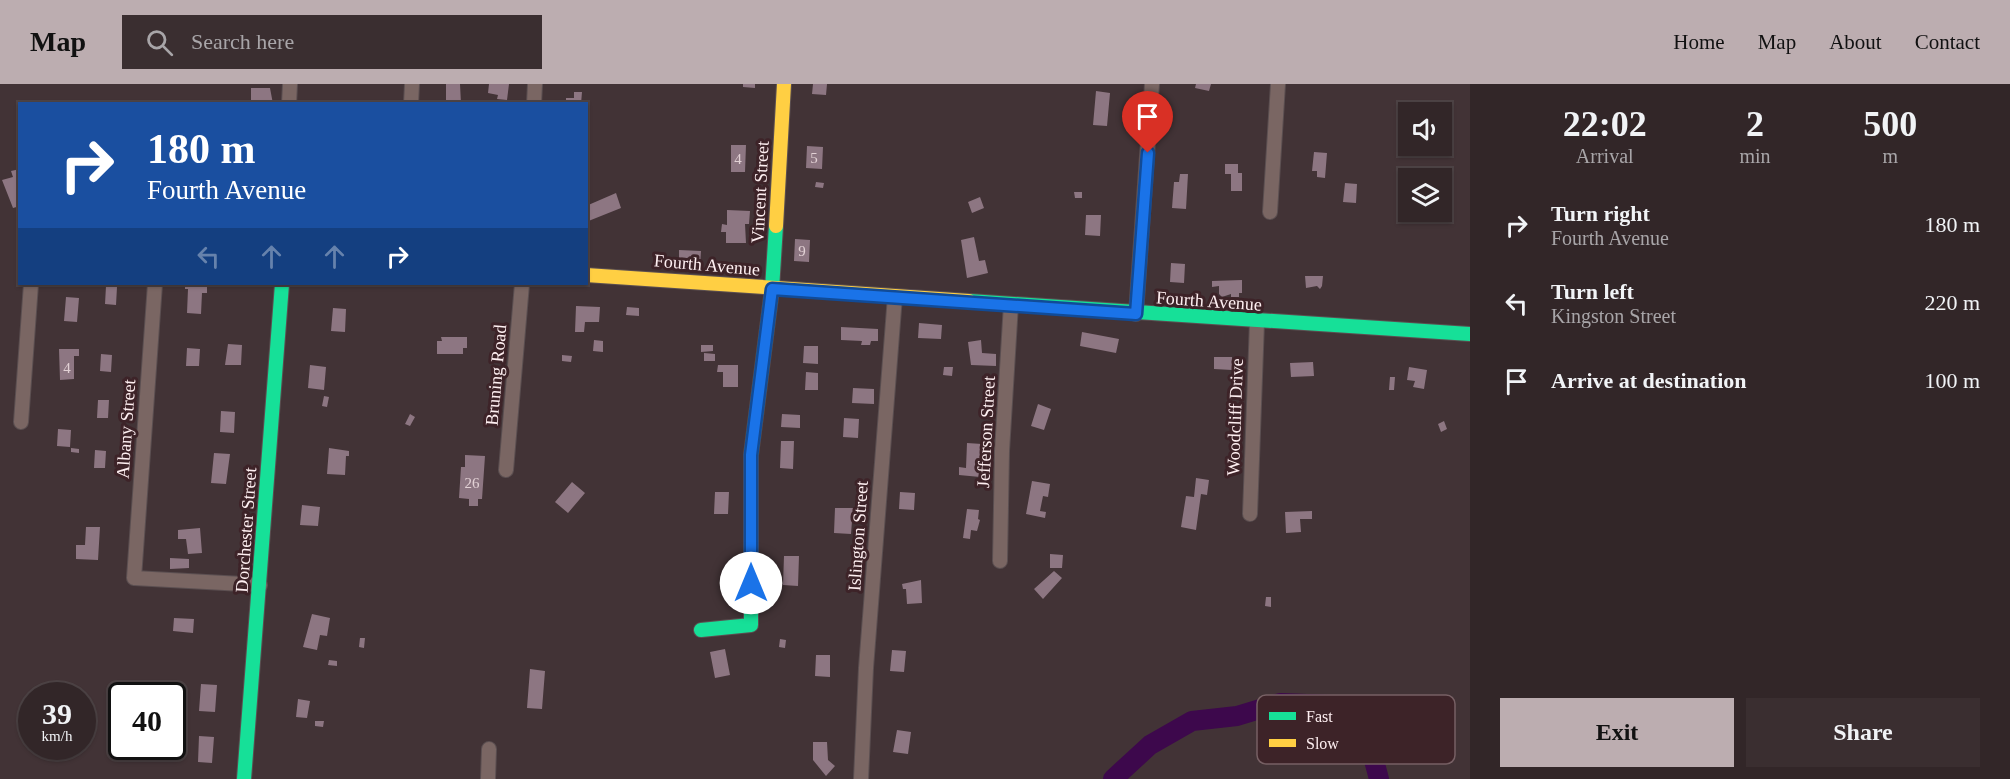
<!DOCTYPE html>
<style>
:root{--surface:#322628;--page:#3a2e30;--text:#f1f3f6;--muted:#a8a5a8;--line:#4d4345;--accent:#bcadb0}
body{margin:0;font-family:"Times New Roman",serif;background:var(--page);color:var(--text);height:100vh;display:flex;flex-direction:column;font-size:22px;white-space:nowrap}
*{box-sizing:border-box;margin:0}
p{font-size:20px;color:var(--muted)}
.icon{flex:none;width:33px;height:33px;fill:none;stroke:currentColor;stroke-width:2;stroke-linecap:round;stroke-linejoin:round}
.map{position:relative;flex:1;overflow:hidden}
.side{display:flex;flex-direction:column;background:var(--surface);width:540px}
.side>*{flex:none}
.hud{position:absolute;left:18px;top:18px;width:570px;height:183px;border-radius:0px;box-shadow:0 2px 4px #0004,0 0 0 2px var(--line);background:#1a4fa0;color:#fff;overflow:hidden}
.buttons{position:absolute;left:1398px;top:18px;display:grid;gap:12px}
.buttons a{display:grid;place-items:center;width:54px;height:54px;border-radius:0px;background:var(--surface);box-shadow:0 2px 4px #0004,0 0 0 2px var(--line);font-size:30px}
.speed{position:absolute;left:18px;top:598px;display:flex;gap:12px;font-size:30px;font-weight:700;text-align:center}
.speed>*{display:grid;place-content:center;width:78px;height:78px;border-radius:50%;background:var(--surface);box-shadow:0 2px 4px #0004,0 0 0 2px var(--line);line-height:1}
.speed small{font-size:15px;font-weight:400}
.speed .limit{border:3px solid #111;border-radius:9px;background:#fff;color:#111}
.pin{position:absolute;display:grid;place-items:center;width:51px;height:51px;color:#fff;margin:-62px -26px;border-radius:50% 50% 50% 0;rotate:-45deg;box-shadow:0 0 6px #0007}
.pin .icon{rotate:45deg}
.me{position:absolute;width:66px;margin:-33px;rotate:0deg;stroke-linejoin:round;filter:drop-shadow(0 0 4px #0008)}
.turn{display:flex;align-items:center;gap:21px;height:126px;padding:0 30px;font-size:27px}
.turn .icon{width:78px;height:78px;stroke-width:2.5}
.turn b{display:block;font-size:42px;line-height:51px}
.lanes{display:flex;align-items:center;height:57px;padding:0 30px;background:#0003;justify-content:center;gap:30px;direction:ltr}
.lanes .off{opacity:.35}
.eta{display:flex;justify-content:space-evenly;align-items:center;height:102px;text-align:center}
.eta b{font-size:36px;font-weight:800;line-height:42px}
.action{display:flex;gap:12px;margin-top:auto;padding:12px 30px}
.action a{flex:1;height:69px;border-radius:0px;background:var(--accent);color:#111;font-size:24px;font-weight:800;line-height:69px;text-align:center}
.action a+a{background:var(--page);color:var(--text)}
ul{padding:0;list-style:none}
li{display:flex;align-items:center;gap:18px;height:78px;padding:0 30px}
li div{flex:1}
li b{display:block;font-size:22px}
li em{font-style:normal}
header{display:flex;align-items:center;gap:36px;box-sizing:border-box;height:84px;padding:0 30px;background:var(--accent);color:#111}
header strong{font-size:28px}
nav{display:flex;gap:33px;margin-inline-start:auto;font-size:21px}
.search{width:420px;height:54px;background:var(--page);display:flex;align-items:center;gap:15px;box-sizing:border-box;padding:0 21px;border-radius:0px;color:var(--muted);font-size:22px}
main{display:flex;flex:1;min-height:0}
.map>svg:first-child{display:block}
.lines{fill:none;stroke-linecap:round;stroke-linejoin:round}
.river{stroke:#3d084c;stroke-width:20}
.building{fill:#8d7682}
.street-casing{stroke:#5b4f51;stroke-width:16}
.fast-casing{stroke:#5b4f51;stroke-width:16}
.slow-casing{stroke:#5b4f51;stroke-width:16}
.street{stroke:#7a6663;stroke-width:14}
.fast{stroke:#16e098;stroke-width:14}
.slow{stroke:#ffcf43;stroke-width:14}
.route-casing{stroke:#114b97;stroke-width:15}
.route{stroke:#1a73e8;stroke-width:10}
.labels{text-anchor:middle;stroke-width:6;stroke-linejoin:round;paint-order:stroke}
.number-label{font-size:15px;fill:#e2d1d5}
.street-label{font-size:18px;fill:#feeff1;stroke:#3d2328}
.key{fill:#3d2328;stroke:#776064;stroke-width:1.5}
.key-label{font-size:16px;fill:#feeff1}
</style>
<header>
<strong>Map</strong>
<div class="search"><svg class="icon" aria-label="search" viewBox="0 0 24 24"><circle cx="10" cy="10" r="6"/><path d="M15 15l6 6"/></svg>Search here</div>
<nav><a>Home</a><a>Map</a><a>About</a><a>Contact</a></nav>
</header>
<main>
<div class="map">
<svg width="1470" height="695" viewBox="0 0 1470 695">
<rect width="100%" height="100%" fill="#423336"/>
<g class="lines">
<path class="river" d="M1113,695L1150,661L1192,637L1237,632L1280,619L1333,621L1367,650L1379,695"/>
</g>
<path class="building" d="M446,0H460L461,20H446Z
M489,0H509L507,16L497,15L498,11L488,9Z
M743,0H755V4L743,3Z
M813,0H827L826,11L812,10Z
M1196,0H1211L1209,7L1195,4Z
M251,4H270L273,20H251Z
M1096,7L1110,9L1107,42L1093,41Z
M574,8H582L581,20H566V14H574Z
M731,61H746L745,88H731Z
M807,62L823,63L822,85L806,84Z
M1314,68L1327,69L1325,94L1317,93V87H1312Z
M1225,80H1238V89H1242V107H1231V90H1225Z
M20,85V122L13,124L2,96L13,93L11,87Z
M1180,90H1188L1186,125L1172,124L1174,98H1179Z
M816,98L824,99L823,104L815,103Z
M1345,99L1357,100L1356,119L1343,118Z
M1074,108H1082V114H1075Z
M616,109L621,124L586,138V122Z
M980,113L984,124L972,129L968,118Z
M727,126L750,127L749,140H745L746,159H726V148H721L722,140L727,141Z
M1086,131H1101L1100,152L1085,151Z
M974,153L979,177L985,176L988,189L967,194L961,156Z
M795,155L810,156L809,178L794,177Z
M679,166L701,167L700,182L679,181Z
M714,177H720L721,185H715Z
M1171,179L1185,180L1184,199L1170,198Z
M1305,192H1323L1322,202L1320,205L1317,202L1306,204Z
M1242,196V209H1239V213H1231V210L1222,213L1219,210V202L1212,203V197Z
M185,200H207V209H202L201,230L187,229L188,205H185Z
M106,202L117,203L116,221L105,220Z
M66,213L79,214L77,238L64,237Z
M576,222L600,223L599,238H585L584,248H575Z
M627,223L639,224V232L626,231Z
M333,224L346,225L345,248L331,247Z
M919,239L942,241L941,255L918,254Z
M841,243L878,245V257H871L870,261H861L862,257L841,256Z
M1082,248L1119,255L1116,269L1080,262Z
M441,253H467V264H463V270H437V257H442Z
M594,256L603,257V268L593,267Z
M981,256L982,269L996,270V282L971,281L968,258Z
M228,260L242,261L241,281H225Z
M701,261H713V267L701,268Z
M804,262H818V280L803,279Z
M187,264L200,265L199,282H186Z
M59,265H79V272H74V295L60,296Z
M704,269L715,270V277H704Z
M101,270L112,271L111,288L100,287Z
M562,271L572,272L571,278L562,277Z
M1214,273H1232V286L1214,285Z
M1313,278L1314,292L1291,293L1290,279Z
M310,281L326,283L324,306L308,304Z
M718,281H738V303H723V288H717Z
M944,283H953L952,292L943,291Z
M1409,283L1427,286L1424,305L1413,303L1415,297L1407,296Z
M806,288L818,289V306H805Z
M1390,293H1395L1394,306H1389Z
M853,304L874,305V320L852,319Z
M324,312L329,313L327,323L322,322Z
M98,316H109L108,334H97Z
M1038,320L1051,325L1044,346L1031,342Z
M221,327L235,328L234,349L220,348Z
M410,330L415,333L410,342L405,340Z
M782,330L800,331V344L781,343Z
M844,334L859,335L858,354L843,353Z
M1444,337L1447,345L1441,348L1438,340Z
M58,345L71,346L70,363L57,362Z
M781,357H794L793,385L780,384Z
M967,359L982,360L980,393L959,391V383L966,384Z
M71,364L79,365V369L71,368Z
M329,364L349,367V372H346L345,391L327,390Z
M95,366L106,367L105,384H94Z
M214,369L230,370L226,400L211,399Z
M465,371L485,372L482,415H478V422H469V415L459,414L461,383H465Z
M1196,394L1209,396L1207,411L1201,410L1196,446L1181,443L1186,412L1194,413Z
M1032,397L1050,400L1048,413L1043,412L1040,427L1046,428L1045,434L1026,430Z
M572,398L585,409L568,429L555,418Z
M715,408H729L728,430H714Z
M900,408L915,409L914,426L899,425Z
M302,421L320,423L318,442L300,441Z
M835,424H853L851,450L834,449Z
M967,425L979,426L978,435L980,436L977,447L971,446L970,455L963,454Z
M1312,427V435H1300L1301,448L1286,449L1285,428Z
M86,443H100L98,476L76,475V461H85Z
M200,444L202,469L188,470L186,455H178V446Z
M1050,470L1063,471L1062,484H1050Z
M784,472H799L798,502L783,501Z
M170,474L189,475V484L170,485Z
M1054,487L1062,494L1043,515L1034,505Z
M921,496L922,519L907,520L906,505H903L902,500Z
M1266,513H1271V523L1265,522Z
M312,530L330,534L327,552L320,551L317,566L303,563Z
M174,534L194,535L193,549L173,547Z
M360,554H365L364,564L359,563Z
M780,555L786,556L785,564L779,563Z
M725,565L730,591L715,594L710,568Z
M892,566L906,567L904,588L890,587Z
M816,571H830V593L815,592Z
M329,576L337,577V582L328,581Z
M530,585L545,587L542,625L527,624Z
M201,600L217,601L215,628L199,627Z
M298,615L310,617L307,634L296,633Z
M315,637H324L323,643L315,642Z
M897,646L911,648L908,670L893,668Z
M199,652L214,653L212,679L198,678Z
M813,658H827L828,676L835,682L826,692L813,676Z"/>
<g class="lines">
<g class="street-casing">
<path id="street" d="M289,20L290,0
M411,20L412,0
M534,20L535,0
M1270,128L1278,0
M155,200L134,494L260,501
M1136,230L1152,0
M21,338L31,200
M506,386L522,200
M1250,430L1257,238
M1000,477L1002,367L1011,220
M488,695L489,665
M861,695L866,584L895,212"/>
</g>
<g class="fast-casing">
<path id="fast" d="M969,217L1470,250
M701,546L751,541V371L772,205L776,142
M244,695L282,200"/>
</g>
<g class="slow-casing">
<path id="slow" d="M776,142L784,0
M586,191L969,217"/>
</g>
<use href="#street" class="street"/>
<use href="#fast" class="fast"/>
<use href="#slow" class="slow"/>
</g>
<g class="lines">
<g class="route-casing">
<path id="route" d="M751,499V371L772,205L1136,230L1148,69"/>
</g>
<use href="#route" class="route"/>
</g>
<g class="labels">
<g class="number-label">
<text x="814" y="79">5</text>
<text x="738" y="80">4</text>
<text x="802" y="172">9</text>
<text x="67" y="289">4</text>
<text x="472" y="404">26</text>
</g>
<g class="street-label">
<text transform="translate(760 108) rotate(-87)" y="6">Vincent Street</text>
<text transform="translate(707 181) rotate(5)" y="6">Fourth Avenue</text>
<text transform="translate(1209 217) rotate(4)" y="6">Fourth Avenue</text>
<text transform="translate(496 291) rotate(-85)" y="6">Bruning Road</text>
<text transform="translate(1235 333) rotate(-88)" y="6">Woodcliff Drive</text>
<text transform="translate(126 345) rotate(-86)" y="6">Albany Street</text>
<text transform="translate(986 348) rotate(-87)" y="6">Jefferson Street</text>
<text transform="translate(246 446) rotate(-86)" y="6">Dorchester Street</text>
<text transform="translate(858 452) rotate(-86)" y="6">Islington Street</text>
</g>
</g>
<rect x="1257" y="611" width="198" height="69" rx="9" class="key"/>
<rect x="1269" y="628" width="27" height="8" fill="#16e098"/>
<rect x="1269" y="655" width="27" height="8" fill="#ffcf43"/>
<g class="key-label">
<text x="1306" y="638">Fast</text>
<text x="1306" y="665">Slow</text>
</g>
</svg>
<div class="buttons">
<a><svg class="icon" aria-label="sound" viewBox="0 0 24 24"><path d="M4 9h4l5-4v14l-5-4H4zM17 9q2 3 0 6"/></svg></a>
<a><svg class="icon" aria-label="layers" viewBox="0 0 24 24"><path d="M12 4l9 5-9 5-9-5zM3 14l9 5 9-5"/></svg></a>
</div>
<div class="speed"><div>39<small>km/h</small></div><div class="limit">40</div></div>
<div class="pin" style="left:1148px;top:69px;background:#d93025"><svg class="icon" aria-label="arrive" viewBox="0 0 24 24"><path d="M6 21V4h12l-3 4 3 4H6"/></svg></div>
<svg class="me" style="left:751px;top:499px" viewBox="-20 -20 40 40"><circle r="19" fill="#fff"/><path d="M0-13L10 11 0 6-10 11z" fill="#1a73e8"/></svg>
<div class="hud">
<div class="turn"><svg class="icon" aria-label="right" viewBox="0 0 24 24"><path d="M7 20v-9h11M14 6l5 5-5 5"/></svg><div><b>180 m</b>Fourth Avenue</div></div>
<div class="lanes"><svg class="icon off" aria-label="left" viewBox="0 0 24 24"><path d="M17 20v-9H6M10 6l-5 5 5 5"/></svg><svg class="icon off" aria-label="ahead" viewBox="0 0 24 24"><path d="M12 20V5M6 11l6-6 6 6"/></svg><svg class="icon off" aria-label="ahead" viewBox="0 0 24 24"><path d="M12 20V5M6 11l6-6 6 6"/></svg><svg class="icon" aria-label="right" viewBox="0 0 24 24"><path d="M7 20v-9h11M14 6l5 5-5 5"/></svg></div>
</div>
</div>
<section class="side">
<div class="eta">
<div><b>22:02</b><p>Arrival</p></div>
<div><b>2</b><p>min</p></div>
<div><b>500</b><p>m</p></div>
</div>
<ul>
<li><svg class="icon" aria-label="right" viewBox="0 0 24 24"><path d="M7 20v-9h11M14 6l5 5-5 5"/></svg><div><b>Turn right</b><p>Fourth Avenue</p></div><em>180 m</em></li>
<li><svg class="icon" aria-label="left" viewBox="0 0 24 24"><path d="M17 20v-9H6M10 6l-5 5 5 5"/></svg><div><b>Turn left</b><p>Kingston Street</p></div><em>220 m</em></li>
<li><svg class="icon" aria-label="arrive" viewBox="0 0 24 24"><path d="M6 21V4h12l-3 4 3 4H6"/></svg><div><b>Arrive at destination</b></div><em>100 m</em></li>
</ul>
<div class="action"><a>Exit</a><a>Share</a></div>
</section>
</main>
